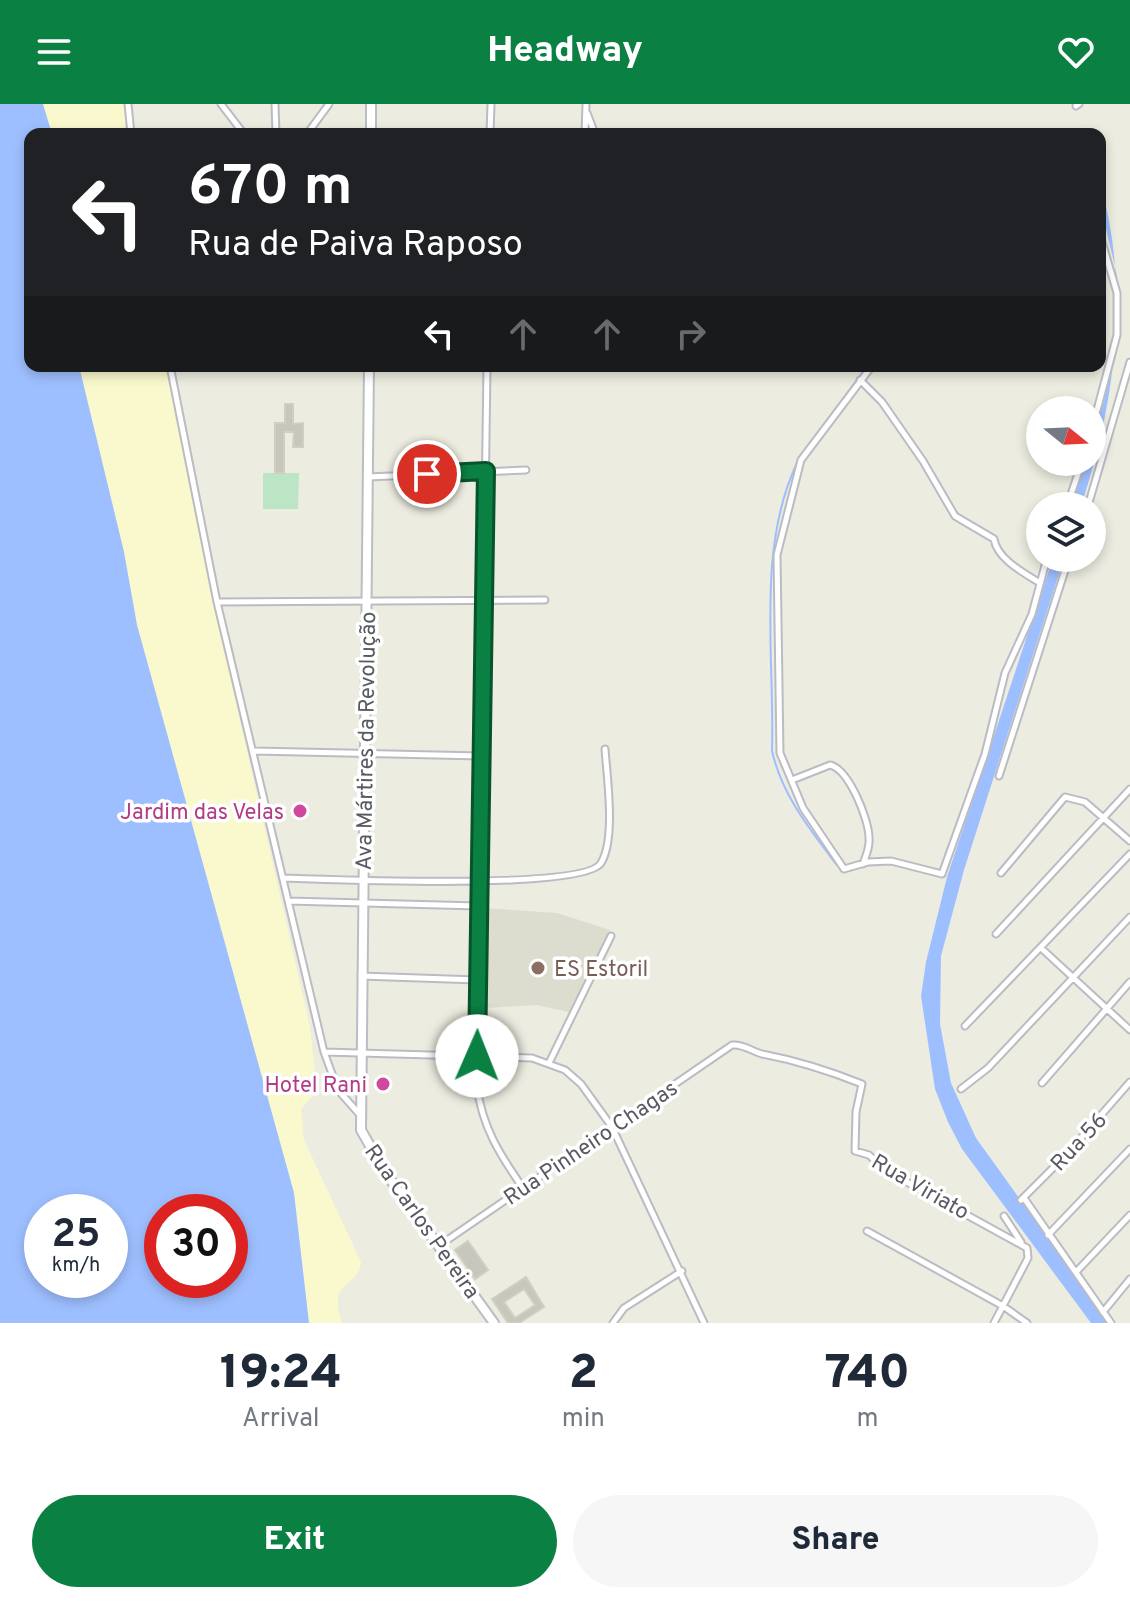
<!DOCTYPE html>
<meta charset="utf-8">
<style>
:root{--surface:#fff;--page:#f6f6f7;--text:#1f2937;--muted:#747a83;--accent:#0b8043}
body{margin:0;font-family:Overpass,sans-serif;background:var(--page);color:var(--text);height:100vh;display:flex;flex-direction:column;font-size:30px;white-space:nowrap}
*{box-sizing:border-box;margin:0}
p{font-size:26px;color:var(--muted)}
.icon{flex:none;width:44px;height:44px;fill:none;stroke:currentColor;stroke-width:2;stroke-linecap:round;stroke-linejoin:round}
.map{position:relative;height:1219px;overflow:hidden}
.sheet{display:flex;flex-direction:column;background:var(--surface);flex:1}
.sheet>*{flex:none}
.hud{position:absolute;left:24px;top:24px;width:1082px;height:244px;border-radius:16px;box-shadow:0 4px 12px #0003;background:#202124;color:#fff;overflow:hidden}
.needle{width:52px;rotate:108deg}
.buttons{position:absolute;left:1026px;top:292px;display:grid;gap:16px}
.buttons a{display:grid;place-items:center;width:80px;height:80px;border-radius:50%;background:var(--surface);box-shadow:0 4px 12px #0003;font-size:40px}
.speed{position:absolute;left:24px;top:1090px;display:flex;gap:16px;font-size:40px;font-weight:700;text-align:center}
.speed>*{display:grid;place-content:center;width:104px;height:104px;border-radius:50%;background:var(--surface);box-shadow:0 4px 12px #0003;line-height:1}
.speed small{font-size:20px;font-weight:400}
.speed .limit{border:12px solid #d22;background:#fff;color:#111}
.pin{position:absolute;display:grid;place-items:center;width:68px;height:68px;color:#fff;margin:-34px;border:4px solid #fff;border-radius:50%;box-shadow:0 2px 8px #0007}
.me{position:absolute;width:88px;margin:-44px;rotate:1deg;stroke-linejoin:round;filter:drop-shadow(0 0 6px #0008)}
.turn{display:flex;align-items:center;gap:28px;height:168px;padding:0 32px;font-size:36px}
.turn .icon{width:104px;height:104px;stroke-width:2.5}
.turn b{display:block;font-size:56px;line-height:68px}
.lanes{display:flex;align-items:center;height:76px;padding:0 32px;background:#0003;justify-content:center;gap:40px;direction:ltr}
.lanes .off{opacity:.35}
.eta{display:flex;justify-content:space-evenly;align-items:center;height:136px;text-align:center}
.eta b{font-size:48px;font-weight:800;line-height:56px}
.action{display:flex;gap:16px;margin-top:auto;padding:16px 32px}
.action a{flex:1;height:92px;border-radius:48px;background:var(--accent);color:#fff;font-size:32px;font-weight:800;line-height:92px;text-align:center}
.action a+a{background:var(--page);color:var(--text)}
header{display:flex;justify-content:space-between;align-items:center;height:104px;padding:0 32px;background:var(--accent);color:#fff;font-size:36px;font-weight:800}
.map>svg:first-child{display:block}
.education{fill:#dcdccf}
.green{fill:#bce5c5}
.sand{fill:#faf9ce}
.water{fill:#9ebfff;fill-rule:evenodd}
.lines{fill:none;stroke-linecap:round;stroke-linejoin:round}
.stream{stroke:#9ebfff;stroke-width:2}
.building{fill:#c7c7bd;stroke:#d1cfbf;stroke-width:2;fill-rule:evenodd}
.street-casing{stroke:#bbbcc3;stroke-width:9}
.secondary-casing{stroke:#bbbdc5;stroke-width:12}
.street{stroke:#fff;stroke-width:5}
.secondary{stroke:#fff;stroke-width:8}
.route-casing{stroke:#07532c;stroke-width:20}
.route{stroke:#0b8043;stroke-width:14}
.hotel-dot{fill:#d1479c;stroke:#fff;stroke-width:3}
.education-dot{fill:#8d6e63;stroke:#fff;stroke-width:3}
.labels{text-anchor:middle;stroke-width:7;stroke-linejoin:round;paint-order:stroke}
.street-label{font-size:22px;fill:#595b62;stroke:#fff}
.hotel-label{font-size:22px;fill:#b23c85;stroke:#fff;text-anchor:end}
.education-label{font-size:22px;fill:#785e54;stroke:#fff;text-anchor:start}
</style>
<header><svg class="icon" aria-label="menu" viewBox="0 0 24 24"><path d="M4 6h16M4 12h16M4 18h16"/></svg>Headway<svg class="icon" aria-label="heart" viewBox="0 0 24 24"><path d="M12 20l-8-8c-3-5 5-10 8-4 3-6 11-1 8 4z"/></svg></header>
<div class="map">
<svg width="1130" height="1219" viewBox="0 0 1130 1219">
<rect width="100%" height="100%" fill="#ecece0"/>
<path class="education" d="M484,804L557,809L610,826L569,908L537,901L486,904Z"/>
<path class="green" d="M263,369H299L298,405H263Z"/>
<path class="sand" d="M43,0H125L127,30H52Z
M79,262H168L213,498L310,923L317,987L301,1005L304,1036L361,1158C358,1186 327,1174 342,1219H309L294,1089L137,521L124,448Z"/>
<path class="water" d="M0,0H43L52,30H30V262H79L124,448L137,521L294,1089L309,1219H0ZM110,1108V1176H42V1108ZM230,1108V1176H162V1108Z
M1100,78C1130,182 1116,298 1081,402H1070L1085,358H1092C1092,309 1120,263 1121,212C1122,166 1100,124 1100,78Z
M1053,454H1064L964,766L941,852L940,920L951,979L976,1034L1109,1219H1091L962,1045L948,1018L935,985L921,892L926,858L947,773Z"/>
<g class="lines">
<path class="stream" d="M805,346L865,265
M797,359C756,445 775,555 772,647C782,691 809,724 836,760"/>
</g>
<path class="building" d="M285,300H293V320L303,319V343H293L294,328H284V369H275V319H285Z
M468,1137L488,1166L475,1175L455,1146Z
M526,1173L544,1203L519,1219H508L492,1195ZM524,1185L535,1201L515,1214L504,1198Z"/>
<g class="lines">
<g class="street-casing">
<path id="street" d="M128,0L131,30
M221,0L244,30
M275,0L276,30
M1076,2L1079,0
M587,9L595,30
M307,30L329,0
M490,30L491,0
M585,30L586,0
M170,262L217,498L324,948L338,986L361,1012
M487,262L477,982C482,1023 500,1051 523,1084
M872,262L801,356L777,451L780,649L803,704L844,765L868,758L891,757L942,770L985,650L1005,569L1032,510L1047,454
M860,276L882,298L923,357L955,412L994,435C997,455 1024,469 1040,479
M1092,325L1117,231V189L1100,131
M368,373L526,366
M1067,402L1082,358
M1088,402L1130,258
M217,498L545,496
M255,647L481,652
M999,672L1069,454
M792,676L830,661C849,665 869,716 869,734C870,744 866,751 863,760
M1001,769L1065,693L1085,698L1130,737
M283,774C327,775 584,787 601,759C616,735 607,673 605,645
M288,797L478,802
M996,830L1130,685
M1041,844L1130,926
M361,872L477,876
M965,922L1130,750
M324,948L532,954L565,966L581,980L612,1023L704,1219
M549,959L611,832
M1042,979L1130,878
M961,985L988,964L1130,813
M1024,1094L1111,1219
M1021,1096L1067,1050L1130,978
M1004,1112L1021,1138
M867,1127L1003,1202L1027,1219
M1048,1131L1130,1045
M440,1141L732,941C744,940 751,947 762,950C799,957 827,966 862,980L856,1008L855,1047L869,1051L885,1066L1027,1144L1028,1154L994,1219
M1077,1167L1130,1111
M1103,1208L1130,1175
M613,1219L624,1204L682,1167"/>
</g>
<g class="secondary-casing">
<path id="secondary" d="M371,30V0
M369,262L361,1026L385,1068L494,1219"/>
</g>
<use href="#street" class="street"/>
<use href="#secondary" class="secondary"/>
</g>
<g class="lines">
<g class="route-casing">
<path id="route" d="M427,370L486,367L477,952"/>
</g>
<use href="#route" class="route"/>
</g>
<g class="hotel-dot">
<circle cx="300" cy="707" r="8"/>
<circle cx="383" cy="980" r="8"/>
</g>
<circle class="education-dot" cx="538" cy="864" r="8"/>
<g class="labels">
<g class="street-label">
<text transform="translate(365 637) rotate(-89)" y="8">Ava Mártires da Revolução</text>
<text transform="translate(1078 1037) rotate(-47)" y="8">Rua 56</text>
<text transform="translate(590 1038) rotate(-34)" y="8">Rua Pinheiro Chagas</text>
<text transform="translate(921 1082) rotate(30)" y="8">Rua Viriato</text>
<text transform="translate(423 1117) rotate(55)" y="8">Rua Carlos Pereira</text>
</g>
<g class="hotel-label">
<text x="284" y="715">Jardim das Velas</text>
<text x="367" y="988">Hotel Rani</text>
</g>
<g class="education-label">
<text x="554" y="872">ES Estoril</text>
</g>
</g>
</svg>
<div class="buttons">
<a><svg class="needle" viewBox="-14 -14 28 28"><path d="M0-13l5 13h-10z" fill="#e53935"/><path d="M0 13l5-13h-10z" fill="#747a83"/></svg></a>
<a><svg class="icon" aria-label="layers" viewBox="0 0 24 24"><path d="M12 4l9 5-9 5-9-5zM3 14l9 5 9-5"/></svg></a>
</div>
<div class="speed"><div>25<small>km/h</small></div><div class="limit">30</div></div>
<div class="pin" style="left:427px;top:370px;background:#d93025"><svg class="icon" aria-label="arrive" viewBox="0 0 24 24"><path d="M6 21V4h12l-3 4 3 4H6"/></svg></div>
<svg class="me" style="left:477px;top:952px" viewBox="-20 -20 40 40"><circle r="19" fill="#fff"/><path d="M0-13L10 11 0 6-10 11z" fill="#0b8043"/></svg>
<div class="hud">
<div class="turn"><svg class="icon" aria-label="left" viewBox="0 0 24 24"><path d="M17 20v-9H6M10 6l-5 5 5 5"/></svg><div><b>670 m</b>Rua de Paiva Raposo</div></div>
<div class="lanes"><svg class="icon" aria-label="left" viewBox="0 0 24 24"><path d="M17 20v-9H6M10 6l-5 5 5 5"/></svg><svg class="icon off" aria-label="ahead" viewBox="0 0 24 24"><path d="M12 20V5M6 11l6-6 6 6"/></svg><svg class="icon off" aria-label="ahead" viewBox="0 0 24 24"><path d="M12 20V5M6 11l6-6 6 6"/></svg><svg class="icon off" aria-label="right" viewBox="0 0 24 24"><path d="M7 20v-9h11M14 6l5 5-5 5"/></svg></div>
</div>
</div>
<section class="sheet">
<div class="eta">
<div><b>19:24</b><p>Arrival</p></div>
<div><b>2</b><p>min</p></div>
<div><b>740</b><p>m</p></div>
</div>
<div class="action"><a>Exit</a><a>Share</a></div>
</section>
